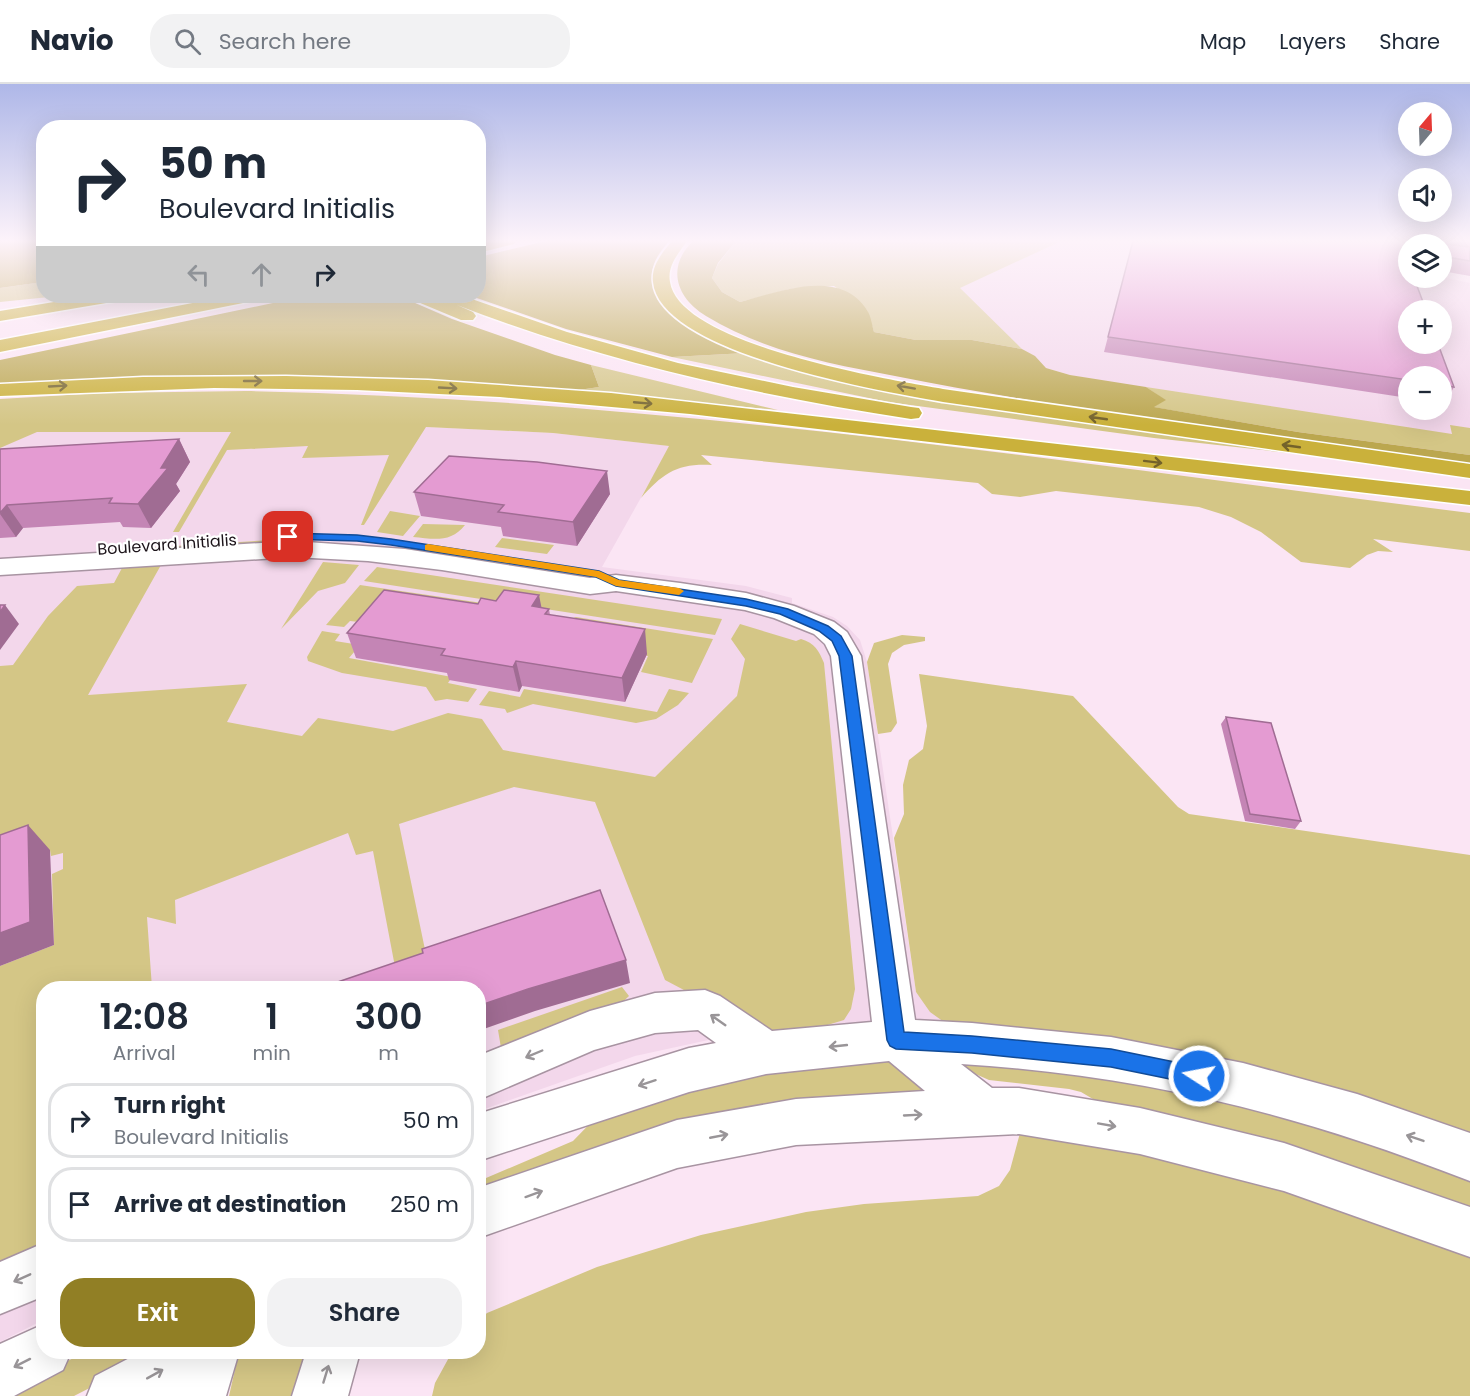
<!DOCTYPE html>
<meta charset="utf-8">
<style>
:root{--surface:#fff;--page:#f2f2f3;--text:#1f2937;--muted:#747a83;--line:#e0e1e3;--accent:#917f25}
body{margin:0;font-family:Poppins,sans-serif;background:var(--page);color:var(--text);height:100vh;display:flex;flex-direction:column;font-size:22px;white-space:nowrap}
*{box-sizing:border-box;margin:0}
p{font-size:20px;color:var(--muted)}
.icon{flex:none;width:33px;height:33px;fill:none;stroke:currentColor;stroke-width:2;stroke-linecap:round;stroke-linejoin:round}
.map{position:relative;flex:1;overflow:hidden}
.side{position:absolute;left:36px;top:897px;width:450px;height:378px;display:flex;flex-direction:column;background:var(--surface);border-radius:24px;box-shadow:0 6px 24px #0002}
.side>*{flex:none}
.hud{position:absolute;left:36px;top:36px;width:450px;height:183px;border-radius:24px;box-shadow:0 6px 24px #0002;background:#fff;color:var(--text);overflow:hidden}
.needle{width:39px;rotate:19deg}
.controls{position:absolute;left:1398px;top:18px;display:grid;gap:12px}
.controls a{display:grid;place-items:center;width:54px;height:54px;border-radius:50%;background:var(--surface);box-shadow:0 6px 24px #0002;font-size:30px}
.pin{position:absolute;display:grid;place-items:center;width:51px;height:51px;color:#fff;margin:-26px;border-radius:12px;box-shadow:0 3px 9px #0006}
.me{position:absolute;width:66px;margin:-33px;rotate:281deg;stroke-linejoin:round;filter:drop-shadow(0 0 4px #0008)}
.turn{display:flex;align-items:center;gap:21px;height:126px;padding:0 24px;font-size:27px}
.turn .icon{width:78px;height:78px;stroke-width:2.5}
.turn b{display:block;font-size:42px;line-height:51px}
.lanes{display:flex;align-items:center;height:57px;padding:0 24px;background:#0003;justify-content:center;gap:30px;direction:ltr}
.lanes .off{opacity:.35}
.eta{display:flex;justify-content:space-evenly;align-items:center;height:102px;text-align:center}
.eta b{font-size:36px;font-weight:600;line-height:42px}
.button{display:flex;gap:12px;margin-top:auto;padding:12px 24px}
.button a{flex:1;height:69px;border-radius:24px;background:var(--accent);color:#fff;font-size:24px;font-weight:600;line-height:69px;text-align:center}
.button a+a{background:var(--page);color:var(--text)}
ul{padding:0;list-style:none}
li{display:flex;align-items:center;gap:18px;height:75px;margin:0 12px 9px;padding:0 12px;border:3px solid var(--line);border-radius:24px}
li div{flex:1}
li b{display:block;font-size:22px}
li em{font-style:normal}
header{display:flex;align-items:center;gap:36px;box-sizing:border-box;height:84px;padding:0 30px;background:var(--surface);border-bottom:2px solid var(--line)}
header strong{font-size:28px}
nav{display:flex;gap:33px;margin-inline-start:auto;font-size:21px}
.search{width:420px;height:54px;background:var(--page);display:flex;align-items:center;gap:15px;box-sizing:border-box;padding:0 21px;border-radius:24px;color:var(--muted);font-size:22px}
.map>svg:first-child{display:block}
.built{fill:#f3d7eb;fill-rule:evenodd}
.green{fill:#d4c686}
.forest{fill:#bba74f}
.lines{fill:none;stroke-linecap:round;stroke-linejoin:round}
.minor-casing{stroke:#a894a2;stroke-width:3}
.highway-casing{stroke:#fff;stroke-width:3}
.minor{fill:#fff;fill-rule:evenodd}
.highway{fill:#cab13b;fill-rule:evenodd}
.wall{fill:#c485b5}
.shaded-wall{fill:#a06c93}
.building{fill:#e49bd2;stroke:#a06c93;stroke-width:1.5}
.oneway{stroke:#73622a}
.oneway2{stroke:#999598}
.route{fill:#1a73e8;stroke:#114b97;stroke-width:1.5}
.slow{fill:#f59e0b}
.labels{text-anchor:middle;stroke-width:4.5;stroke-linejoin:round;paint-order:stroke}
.far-street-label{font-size:16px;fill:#1c141a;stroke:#fff}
</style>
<header>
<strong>Navio</strong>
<div class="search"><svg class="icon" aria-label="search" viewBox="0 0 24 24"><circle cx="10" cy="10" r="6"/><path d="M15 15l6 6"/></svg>Search here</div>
<nav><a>Map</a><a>Layers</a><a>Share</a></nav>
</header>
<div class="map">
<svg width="1470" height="1312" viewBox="0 0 1470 1312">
<rect width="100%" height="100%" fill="#fbe5f4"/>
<path class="built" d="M1057,159H1226L1408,194L1442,193L1470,199V371L1070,291L1046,284L1035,273L1022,265L959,204ZM1408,226H1442V260H1408ZM1408,292H1442V326H1408Z
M426,343L553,349L670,362L602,483L746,502L792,514V519L833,533L847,542L860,556L867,578L916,908L951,943L713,955L635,972L479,1027L478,904H44L43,1236L0,1258V348Z"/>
<path class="green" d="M736,157H1056L1057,159L960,204L1022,265L972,256H916L874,248L867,226L834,202L790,205L740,218L722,208L712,194L718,180Z
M43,198L44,212H59L0,218V204Z
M746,269L784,281L1343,375L1154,354L888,318L672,273Z
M591,281L778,326L572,307L599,303Z
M1146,303L1452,350L1450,341L1470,344V371L1298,348L1153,323L1165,316Z
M246,307C656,315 1063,378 1470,429V467L1373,455L1393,468L1378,467L1367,471L1350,484L1301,478L1261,448L1231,433L1199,423L1056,407L1020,413L992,410L978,399L701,371L712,381C678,379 663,389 641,414L669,362L553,349L426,343L364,441H361L389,371L302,374L308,362L227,366L179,448H173L231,348H37L0,364V315L102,309Z
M390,427L420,432L403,452L377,448Z
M423,440L465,441C451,459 434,455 413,453Z
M502,454L554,461L547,470L495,463Z
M272,456L270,461L107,471L110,466Z
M323,478L359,481L345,499L318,507L281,545Z
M161,481L88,611L247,600L227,638L302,652L318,634L393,647L448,629L482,635L503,666L655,693L737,612L745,575L731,555L740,540L796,557L801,555C815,559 819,567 824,579L855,905L851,925L844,936L801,949L771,952L665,896L595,718L514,703L399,740L429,885L399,904L373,767L356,771L348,749L175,816L176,840L147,833L152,904H44L43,1174L0,1195V882L54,861L52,790L63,785V769L51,772L50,766L0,782V582L13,581L48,532L77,502L114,499L122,484Z
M377,483L715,534L722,535L715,551L364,497Z
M360,501L489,520L376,540L350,537L344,543L326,541Z
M576,533L713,555L692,599L641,588L648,572L554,555L563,538Z
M322,547L340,550L335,557L360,561L349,574L452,593L448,599L477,605L468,618L447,615L435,617L426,603L342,589L308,577L307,573Z
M902,551L925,553V557L904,561L892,569L888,580L897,639L891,648L878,650L867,578L874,559Z
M919,590L1073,612L1178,723L1189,730L1470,771V1062L951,943L930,928L916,908L894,754L904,730L903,701L909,676L923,665L927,642Z
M524,605L657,628L669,605L689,609L678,621L656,635L636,639L533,620L507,629L505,625L479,621L489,607L520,613Z
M622,903L629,912L611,929L501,964L498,946Z
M884,971L931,1008L479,1109V1097L573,1057L610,1019L652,1007Z
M1038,976L1148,993L1470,1085V1133L1110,1025L1081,1008L1069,1005L989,996L953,980Z
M1020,1049L1143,1065L1470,1161V1312H432L435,1299L452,1268H478L479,1236L487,1229L597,1183L701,1151L806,1128L864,1120L978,1112L999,1102L1010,1086Z
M85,1268H160L74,1312H0Z
M239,1268H313L308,1277L300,1312H229Z"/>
<path class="forest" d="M0,157H43V198L0,204Z
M546,157H669C661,167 653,176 652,190C649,229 717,257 746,269L672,273L566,245L471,212H478L479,173Z
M693,157H736L718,179L712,194L722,208L740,218C778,208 840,183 867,226C871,232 872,241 874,248L916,256H972L1022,265L1035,272L1046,284L1070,291L1146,303L1166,316L1154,323L1298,348L1470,371V381C1338,363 1206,342 1074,323C1014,314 955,304 895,292C830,280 763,267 706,232C676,214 666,183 693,157Z
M306,212H399L452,235L555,271L591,281L599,303L572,307L341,294L263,292L0,301V276Z"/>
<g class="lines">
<g class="minor-casing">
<path id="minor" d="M293,457L405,465L590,494L616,491L680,499L746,509L794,522L834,538L847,548L861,572L915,936L972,939L1111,953L1243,979L1357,1010L1470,1049V1097C1433,1083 1396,1069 1359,1057C1231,1014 1095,988 961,980L992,1004H1019L1140,1024L1284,1059L1470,1123V1173L1284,1107L1140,1070L1019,1050L796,1061L677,1084L478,1154V1104L677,1036L796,1015L925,1007L889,977L766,990L689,1008L478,1077V1030L689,964L716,959L698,946L655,949L594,966L478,1016V972L590,927L655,909L705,906L720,912L772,947L872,938L831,572L825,560L814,550L774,534L745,526L616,507L590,510L442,486L368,477L293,473L0,491V475Z
M44,1159V1212L0,1230V1178Z
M44,1240V1268H71L63,1286L14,1312H0V1260Z
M141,1268H239L226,1312H87L95,1292Z
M306,1268H360L348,1312H292Z"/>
</g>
<g class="highway-casing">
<path id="highway" d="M486,157H516L514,160L478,169V159Z
M672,157H687C678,170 667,182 670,198C679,261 890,296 943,305L1470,380V394L943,318C885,308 660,270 653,198C651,182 662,169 672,157Z
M90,212H127L124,216L118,217L0,237V227Z
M229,212H262L259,216L253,217L0,268V256Z
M410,212H433L441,215L440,212H463L567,248L678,279L793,303L911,323L919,324L922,329L919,334L911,335C756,311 604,278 457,221L473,228L476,232L473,236H461L413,216Z
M286,292L428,296L611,309L1470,407V421L690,330L500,313L357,306L214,304L0,312V300L143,293Z"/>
</g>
<use href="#minor" class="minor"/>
<use href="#highway" class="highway"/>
</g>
<path class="wall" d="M1133,157H1470V192L1442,187V160H1408V194L1454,303L1445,319H1442V292H1408V314L1104,268Z
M179,355L190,378L176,400L180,407L151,444L123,443L120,438L23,444L16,453L0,454V365Z
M414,408L610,410L577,462L503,452L501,443L421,432Z
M496,517L549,525L550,531L647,570L625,618L522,602L519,608L449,596L447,589L356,574L347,549L478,520Z
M1226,633L1301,737L1295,745L1245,737L1221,640Z"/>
<path class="shaded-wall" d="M179,355L190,378L176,400L180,407L151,444L138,420Z
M607,387L610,410L577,462L573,438Z
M7,421L23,444L16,453L0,430Z
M539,511L544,536L532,522Z
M5,521L19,540L0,566V528Z
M645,545L647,570L625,618L622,594Z
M516,577L522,602L519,608L513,583Z
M28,741L50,766L54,861L0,882V849Z
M626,876L630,899L535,927L478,947V922L528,905Z"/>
<path class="building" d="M1133,157H1447V160L1470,163V177L1442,172V160H1408V167L1404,166L1408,178V194H1414L1426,226H1408V260H1438L1454,303L1442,301V292H1408V296L1108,253Z
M179,355L161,384H168L138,420L109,419L112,414L7,421L0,429V365Z
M449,372L537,378L607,387L573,438L498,428L504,421L414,408Z
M384,506L478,520L481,514L496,517L504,506L539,511L532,522L549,525L545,530L645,545L622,594L516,577L513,583L441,571L445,565L347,549Z
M0,521H5L0,528Z
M1226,633L1271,639L1301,737L1250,730Z
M28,741L30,838L0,849V751Z
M600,806L626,876L528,905L478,922V904H320L423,869L422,865Z"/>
<defs><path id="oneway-shaft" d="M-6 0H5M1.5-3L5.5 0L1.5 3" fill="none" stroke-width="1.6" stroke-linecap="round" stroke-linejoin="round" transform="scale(1.5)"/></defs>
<g class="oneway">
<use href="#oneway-shaft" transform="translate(253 297)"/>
<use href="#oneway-shaft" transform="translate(58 302) rotate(-3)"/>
<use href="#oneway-shaft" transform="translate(906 303) rotate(-170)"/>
<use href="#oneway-shaft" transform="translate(448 304) rotate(3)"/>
<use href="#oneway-shaft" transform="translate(643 319) rotate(5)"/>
<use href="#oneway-shaft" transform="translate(1098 334) rotate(-172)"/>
<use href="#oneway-shaft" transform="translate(1291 362) rotate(-172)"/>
<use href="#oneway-shaft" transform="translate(1153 378) rotate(7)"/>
</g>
<g class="oneway2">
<use href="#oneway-shaft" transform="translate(718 936) rotate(-145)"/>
<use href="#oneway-shaft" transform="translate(838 962) rotate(174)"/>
<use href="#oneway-shaft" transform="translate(534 970) rotate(157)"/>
<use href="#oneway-shaft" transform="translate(647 999) rotate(162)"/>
<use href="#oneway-shaft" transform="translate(913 1031) rotate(-3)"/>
<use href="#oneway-shaft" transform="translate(1107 1041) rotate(10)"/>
<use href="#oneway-shaft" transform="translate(719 1052) rotate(-11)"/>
<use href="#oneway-shaft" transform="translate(1415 1054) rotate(-161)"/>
<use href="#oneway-shaft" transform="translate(534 1110) rotate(-20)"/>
<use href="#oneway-shaft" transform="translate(22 1194) rotate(156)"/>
<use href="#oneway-shaft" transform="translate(22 1279) rotate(153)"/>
<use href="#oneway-shaft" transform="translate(155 1290) rotate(-29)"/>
<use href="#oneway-shaft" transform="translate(326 1290) rotate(-73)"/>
</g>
<linearGradient id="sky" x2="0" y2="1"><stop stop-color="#aeb7e8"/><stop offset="0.46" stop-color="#fdf3fa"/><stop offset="1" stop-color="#fdf3fa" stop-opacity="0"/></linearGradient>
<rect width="1470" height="341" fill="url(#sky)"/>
<path class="route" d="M288,449L357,451L391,455L599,487L619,496L746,515L788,525L828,542L841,552L852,572L904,948L972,952L1111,965L1199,983L1206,985L1208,992L1206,998L1199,1001L1111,983L972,969L896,965L890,962L887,956L839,572L832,557L819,547L780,530L746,522L616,502L596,493L391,461L357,457L285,455V450Z"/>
<path class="slow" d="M428,460L599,487L619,496L679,504L684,507L679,511L616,502L596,493L425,466V461Z"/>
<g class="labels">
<g class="far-street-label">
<text transform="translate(167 460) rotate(-4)" y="6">Boulevard Initialis</text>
</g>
</g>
</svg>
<div class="controls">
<a><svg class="needle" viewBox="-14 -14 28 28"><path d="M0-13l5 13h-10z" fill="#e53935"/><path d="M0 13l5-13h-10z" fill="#747a83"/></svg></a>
<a><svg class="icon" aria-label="sound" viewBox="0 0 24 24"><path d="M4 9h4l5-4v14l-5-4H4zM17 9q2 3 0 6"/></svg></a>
<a><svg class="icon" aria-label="layers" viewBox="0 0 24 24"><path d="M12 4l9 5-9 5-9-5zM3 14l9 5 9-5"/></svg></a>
<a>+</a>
<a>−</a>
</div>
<div class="pin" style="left:288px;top:453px;background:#d93025"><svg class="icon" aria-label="arrive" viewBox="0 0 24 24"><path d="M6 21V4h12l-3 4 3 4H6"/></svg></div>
<svg class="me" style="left:1199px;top:992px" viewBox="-20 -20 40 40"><circle r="17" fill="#1a73e8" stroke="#fff" stroke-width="3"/><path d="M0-11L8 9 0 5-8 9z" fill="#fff"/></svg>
<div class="hud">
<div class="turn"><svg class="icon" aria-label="right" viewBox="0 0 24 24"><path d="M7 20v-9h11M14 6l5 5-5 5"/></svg><div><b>50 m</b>Boulevard Initialis</div></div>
<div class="lanes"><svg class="icon off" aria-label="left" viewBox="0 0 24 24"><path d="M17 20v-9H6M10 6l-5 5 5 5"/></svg><svg class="icon off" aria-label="ahead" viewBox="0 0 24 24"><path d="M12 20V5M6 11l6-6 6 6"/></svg><svg class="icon" aria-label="right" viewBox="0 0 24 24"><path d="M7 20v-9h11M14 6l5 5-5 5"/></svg></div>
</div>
<section class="side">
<div class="eta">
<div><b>12:08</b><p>Arrival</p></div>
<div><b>1</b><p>min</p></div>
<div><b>300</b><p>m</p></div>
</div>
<ul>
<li><svg class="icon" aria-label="right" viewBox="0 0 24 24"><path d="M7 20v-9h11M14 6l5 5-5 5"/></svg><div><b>Turn right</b><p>Boulevard Initialis</p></div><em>50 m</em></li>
<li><svg class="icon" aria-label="arrive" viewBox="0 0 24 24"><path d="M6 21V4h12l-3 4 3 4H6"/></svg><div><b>Arrive at destination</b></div><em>250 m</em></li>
</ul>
<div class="button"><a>Exit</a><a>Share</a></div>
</section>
</div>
